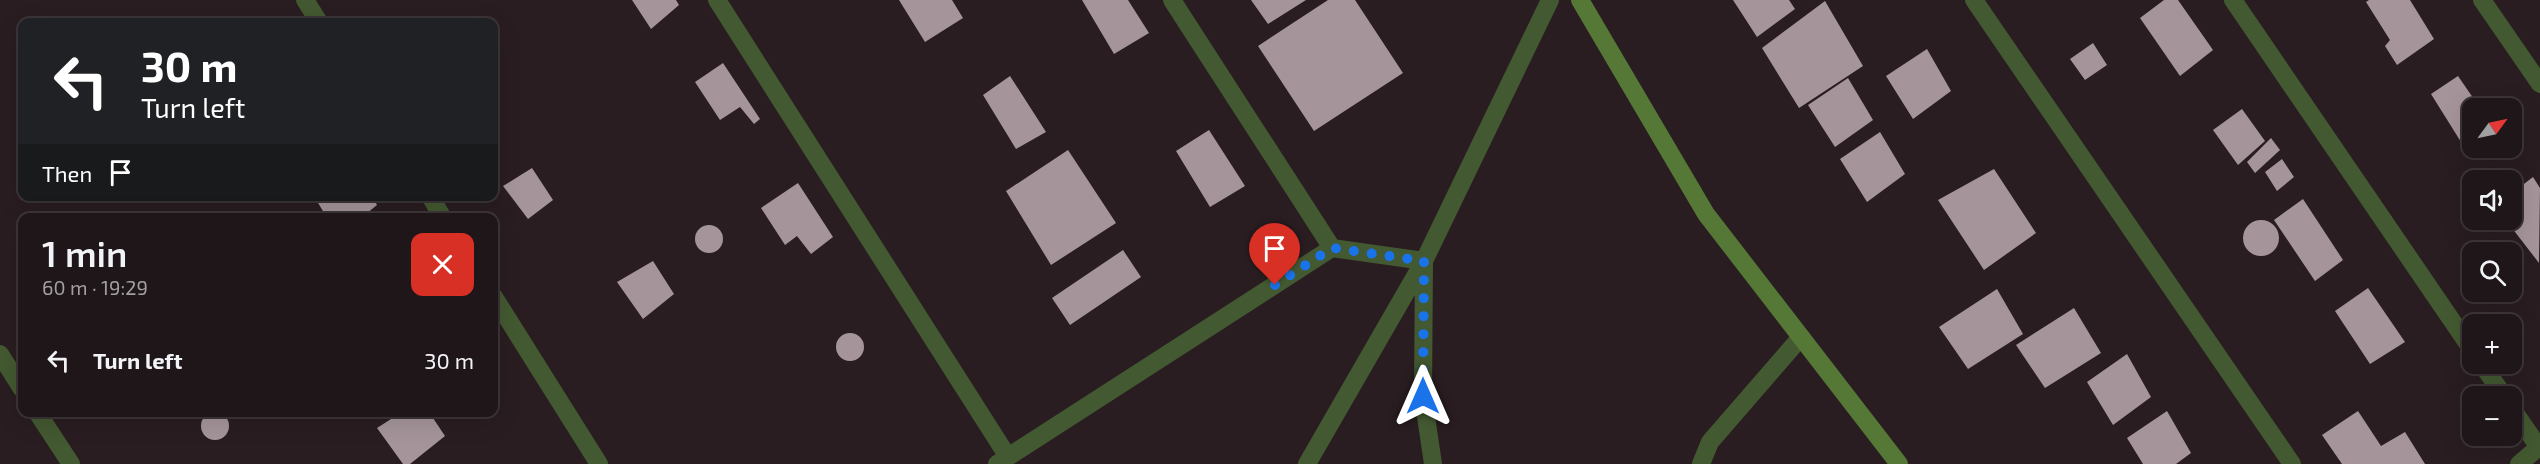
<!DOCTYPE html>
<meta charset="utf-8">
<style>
:root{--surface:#1f1619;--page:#2c2326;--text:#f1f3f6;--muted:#a19fa2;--line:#3c3538}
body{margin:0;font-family:"Exo 2",sans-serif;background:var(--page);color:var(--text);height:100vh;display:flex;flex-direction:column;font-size:22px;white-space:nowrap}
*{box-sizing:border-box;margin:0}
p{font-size:20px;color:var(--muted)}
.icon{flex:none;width:33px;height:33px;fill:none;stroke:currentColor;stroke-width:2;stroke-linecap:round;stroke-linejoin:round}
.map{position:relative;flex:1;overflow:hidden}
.panel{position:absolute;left:18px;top:213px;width:480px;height:204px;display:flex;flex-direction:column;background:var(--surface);border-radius:12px;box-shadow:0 6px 24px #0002,0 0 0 2px var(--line)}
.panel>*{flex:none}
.top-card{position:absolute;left:18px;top:18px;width:480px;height:183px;border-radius:12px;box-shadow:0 6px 24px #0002,0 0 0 2px var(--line);background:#202124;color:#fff;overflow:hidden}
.needle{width:39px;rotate:57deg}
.buttons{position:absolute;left:2462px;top:98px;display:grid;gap:12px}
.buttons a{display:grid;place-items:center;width:60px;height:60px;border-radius:12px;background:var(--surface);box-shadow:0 6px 24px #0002,0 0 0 2px var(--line);font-size:30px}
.pin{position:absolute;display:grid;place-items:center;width:51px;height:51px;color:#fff;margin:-62px -26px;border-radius:50% 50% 50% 0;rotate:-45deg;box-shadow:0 0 6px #0007}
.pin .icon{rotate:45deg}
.me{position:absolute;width:66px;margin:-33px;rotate:0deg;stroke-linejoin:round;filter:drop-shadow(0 0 4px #0008)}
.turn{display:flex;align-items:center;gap:21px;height:126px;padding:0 24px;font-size:27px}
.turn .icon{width:78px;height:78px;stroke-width:2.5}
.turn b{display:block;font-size:42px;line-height:51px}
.then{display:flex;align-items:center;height:57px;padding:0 24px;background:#0003;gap:12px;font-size:22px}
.round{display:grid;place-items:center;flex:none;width:63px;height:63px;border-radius:12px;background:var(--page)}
.head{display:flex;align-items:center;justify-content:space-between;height:102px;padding:0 24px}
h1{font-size:36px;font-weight:600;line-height:45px}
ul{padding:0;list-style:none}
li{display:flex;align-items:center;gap:18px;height:90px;padding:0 24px}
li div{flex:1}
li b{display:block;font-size:22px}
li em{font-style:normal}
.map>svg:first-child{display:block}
.building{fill:#a5959a}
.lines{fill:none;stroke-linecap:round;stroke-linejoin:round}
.lane{stroke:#435931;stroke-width:18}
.street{stroke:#435931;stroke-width:18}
.secondary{stroke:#567836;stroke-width:18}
.route{stroke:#1a73e8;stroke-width:10;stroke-dasharray:0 18}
</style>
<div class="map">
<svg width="2540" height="464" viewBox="0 0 2540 464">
<rect width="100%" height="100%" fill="#291d21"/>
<path class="building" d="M632,0H676L679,5L651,29Z
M899,0H952L963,18L925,42Z
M1082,0H1128L1149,33L1114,54Z
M1251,0H1306L1268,24Z
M1328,0H1355L1403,73L1314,131L1258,46Z
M1733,0H1789L1795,9L1757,37Z
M2164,0H2178L2213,50L2180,76L2140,18Z
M2369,0H2410L2434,39L2397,65L2385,46L2390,40L2366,2Z
M1825,1L1863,66L1799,108L1762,48Z
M2093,43L2107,65L2085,80L2070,59Z
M1927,49L1951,91L1913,119L1886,76Z
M723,63L760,119L754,124L740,107L720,120L695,82Z
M1010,76L1046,132L1016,149L983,95Z
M2458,76L2480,108H2472V146L2466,150L2431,94Z
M1848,78L1873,120L1835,147L1808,105Z
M2242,109L2265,141L2238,165L2213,130Z
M1209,130L1245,186L1210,207L1176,151Z
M1880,132L1905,174L1867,202L1840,159Z
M2271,138L2280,150L2255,173L2247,162Z
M1068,150L1116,223L1051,265L1006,191Z
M2282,159L2294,177L2277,191L2265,172Z
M532,168L553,200L528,219L503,186Z
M1994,169L2036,233L1984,270L1938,200Z
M2533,177L2540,188L2539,263L2505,219H2511V194Z
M798,183L833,237L811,254L797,236L785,245L761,208Z
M314,196H372L377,205L361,218H327Z
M2303,199L2343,260L2315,281L2274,220Z
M2243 238a18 18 0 1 1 36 0a18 18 0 1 1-36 0Z
M695 239a14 14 0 1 1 28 0a14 14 0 1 1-28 0Z
M1123,250L1141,277L1070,325L1052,298Z
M653,261L674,294L643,319L617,282Z
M2368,288L2405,342L2370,364L2335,311Z
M1997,289L2023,334L1968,369L1939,327Z
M2074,308L2101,353L2045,388L2016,345Z
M836 347a14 14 0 1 1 28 0a14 14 0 1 1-28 0Z
M2127,354L2151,397L2113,425L2087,382Z
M2167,411L2191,453L2176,464H2143L2127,438Z
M2358,411L2381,446L2405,432L2425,464H2342L2322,435Z
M402,412H429L445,436L410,464H403L377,428Z
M201 426a14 14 0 1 1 28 0a14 14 0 1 1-28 0Z"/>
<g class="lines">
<path class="lane" d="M1701,464L1710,442L1801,337"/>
<path class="street" d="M305,0L319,22
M717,0L1008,457
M1172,0L1332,248
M1974,0L2292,464
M2233,0L2472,350
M2482,0L2540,84
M430,196L443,218
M494,297L599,464
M0,354L22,389
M2481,363L2504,396
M2511,407L2540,449
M37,412L71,464
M997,464L1332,248L1424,261L1307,464
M1433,464L1423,396L1424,261L1550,0
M2519,464L2540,446"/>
<path class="secondary" d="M1580,0L1706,214L1899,464"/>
</g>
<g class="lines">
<path class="route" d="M1275,285L1332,248L1424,261L1423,396"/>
</g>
</svg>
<div class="buttons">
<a><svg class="needle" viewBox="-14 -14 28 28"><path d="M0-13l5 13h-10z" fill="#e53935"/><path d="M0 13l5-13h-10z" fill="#a19fa2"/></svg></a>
<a><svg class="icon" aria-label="sound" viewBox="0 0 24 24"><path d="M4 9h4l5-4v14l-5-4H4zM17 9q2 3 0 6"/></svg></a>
<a><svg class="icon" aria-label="search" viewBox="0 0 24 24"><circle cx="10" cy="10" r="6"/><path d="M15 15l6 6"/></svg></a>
<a>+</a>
<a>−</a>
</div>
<div class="pin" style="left:1275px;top:285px;background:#d93025"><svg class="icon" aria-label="arrive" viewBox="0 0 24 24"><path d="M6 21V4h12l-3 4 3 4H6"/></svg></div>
<svg class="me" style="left:1423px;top:396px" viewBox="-20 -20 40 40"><path d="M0-17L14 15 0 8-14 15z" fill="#1a73e8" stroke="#fff" stroke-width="4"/></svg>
<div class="top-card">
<div class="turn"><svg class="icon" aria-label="left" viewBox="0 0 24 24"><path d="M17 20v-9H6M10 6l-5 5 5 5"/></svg><div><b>30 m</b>Turn left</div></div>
<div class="then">Then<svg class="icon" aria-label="arrive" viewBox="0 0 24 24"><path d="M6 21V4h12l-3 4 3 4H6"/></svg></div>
</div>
<section class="panel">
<div class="head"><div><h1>1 min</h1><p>60 m · 19:29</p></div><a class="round" style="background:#d93025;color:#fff"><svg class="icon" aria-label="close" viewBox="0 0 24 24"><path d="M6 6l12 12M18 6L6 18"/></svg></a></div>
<ul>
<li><svg class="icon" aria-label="left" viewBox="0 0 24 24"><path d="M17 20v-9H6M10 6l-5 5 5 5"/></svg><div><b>Turn left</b></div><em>30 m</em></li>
</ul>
</section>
</div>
